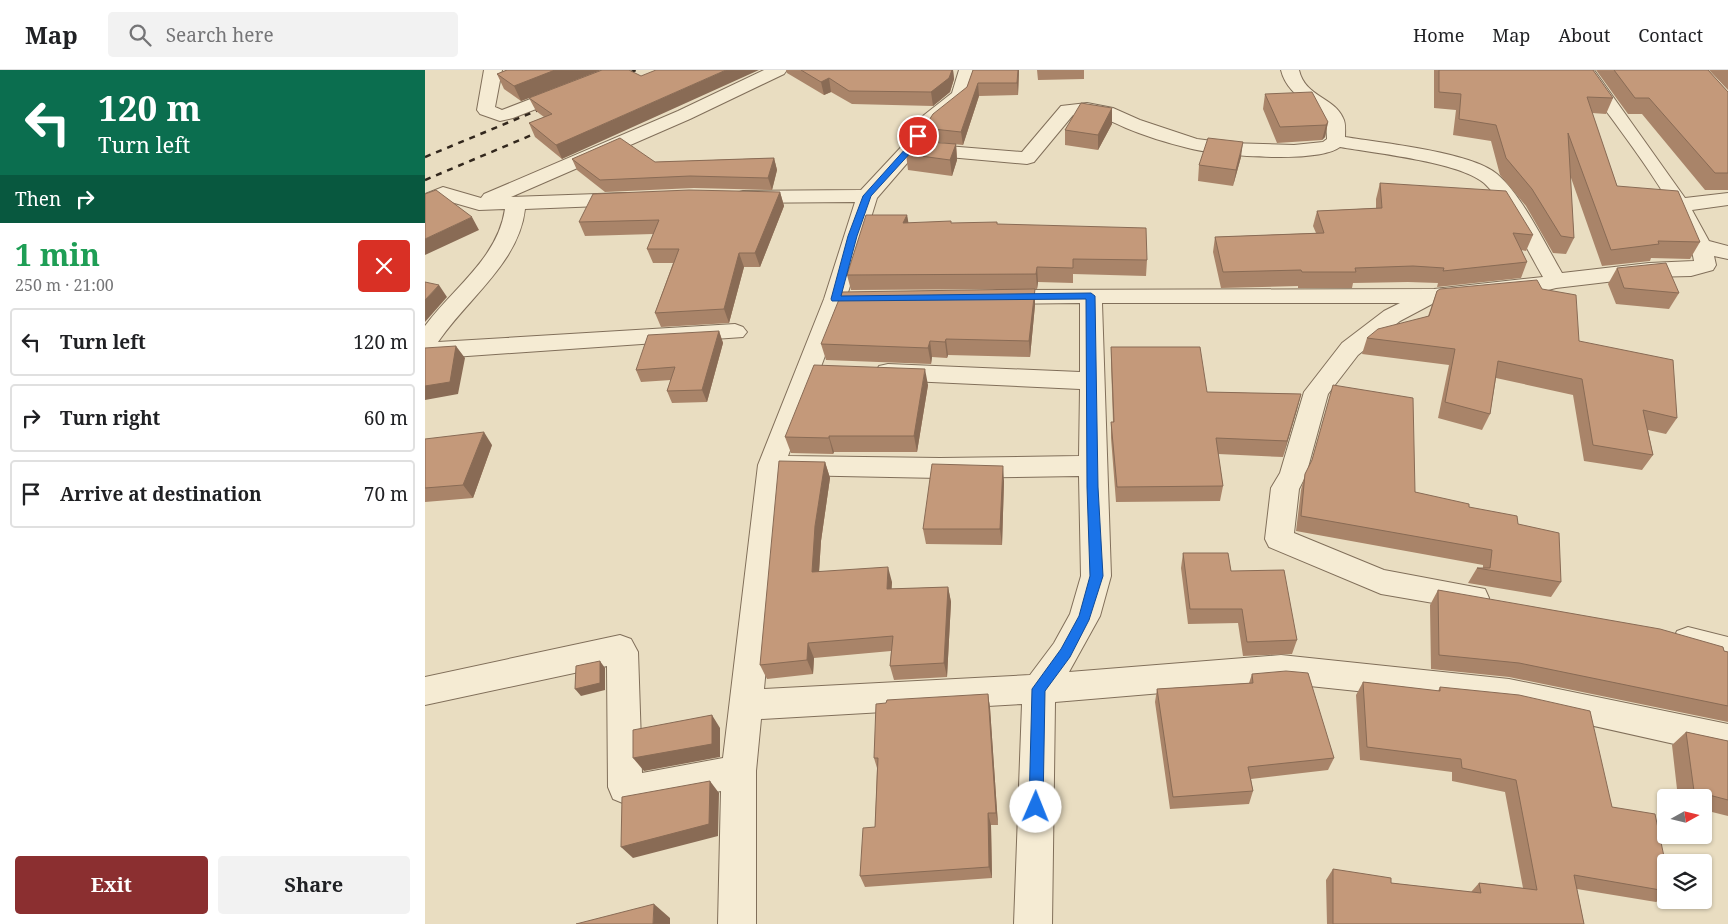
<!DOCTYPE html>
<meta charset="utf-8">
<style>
:root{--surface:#fff;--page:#f2f2f2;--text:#202124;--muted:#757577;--line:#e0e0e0;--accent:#8b2f30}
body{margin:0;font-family:"Noto Serif",serif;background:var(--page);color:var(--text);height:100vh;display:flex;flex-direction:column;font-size:19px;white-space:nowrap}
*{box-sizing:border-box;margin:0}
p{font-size:16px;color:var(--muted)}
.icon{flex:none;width:28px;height:28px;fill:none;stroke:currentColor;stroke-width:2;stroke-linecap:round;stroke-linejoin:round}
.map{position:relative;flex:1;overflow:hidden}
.panel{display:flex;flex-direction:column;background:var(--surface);width:425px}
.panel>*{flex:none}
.top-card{background:#0b6e4f;color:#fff;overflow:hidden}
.needle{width:32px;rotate:82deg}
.buttons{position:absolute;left:1232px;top:719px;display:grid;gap:10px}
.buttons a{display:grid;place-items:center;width:55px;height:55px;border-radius:5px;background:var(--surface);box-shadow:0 1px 4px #0004;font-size:25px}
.pin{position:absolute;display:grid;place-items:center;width:42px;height:42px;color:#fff;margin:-21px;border:2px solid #fff;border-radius:50%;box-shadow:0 1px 5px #0007}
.me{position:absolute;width:55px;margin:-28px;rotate:1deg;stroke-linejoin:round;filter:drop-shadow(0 0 4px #0008)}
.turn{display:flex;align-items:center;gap:18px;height:105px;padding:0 15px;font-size:22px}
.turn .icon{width:65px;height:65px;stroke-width:2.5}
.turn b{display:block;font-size:35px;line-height:42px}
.then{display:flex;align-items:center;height:48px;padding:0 15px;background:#0003;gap:10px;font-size:19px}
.round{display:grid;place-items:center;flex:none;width:52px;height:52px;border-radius:5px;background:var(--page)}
.head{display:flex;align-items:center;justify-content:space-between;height:85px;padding:0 15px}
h1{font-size:30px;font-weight:700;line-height:38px;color:#1e9e55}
.primary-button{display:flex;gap:10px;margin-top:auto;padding:10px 15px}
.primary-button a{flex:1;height:58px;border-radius:5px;background:var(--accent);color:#fff;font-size:20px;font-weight:700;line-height:58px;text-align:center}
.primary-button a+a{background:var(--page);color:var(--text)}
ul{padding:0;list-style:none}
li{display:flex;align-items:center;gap:15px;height:68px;margin:0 10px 8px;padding:0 5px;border:2px solid var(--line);border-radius:5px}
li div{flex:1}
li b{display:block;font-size:19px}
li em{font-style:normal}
header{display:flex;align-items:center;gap:30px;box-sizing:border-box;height:70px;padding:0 25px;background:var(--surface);border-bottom:1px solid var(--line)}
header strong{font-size:24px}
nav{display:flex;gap:28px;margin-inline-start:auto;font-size:18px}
.search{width:350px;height:45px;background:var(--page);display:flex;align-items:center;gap:12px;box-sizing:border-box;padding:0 18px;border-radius:5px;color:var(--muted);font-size:19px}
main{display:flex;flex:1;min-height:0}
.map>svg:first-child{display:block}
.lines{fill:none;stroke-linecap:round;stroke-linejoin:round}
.minor-casing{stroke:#816f5a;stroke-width:2}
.minor{fill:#f5ebd3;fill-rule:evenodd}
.rail{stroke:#32271d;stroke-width:2.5;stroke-dasharray:6 6;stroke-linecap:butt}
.wall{fill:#a98469}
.shaded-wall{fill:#896b55}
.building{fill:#c4997a;stroke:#896b55}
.route{fill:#1a73e8;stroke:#114b97}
</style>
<header>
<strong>Map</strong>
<div class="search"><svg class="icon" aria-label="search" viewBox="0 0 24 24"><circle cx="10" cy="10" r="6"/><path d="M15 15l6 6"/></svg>Search here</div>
<nav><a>Home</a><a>Map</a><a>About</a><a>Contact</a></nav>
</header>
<main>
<section class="panel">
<div class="top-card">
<div class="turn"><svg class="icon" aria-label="left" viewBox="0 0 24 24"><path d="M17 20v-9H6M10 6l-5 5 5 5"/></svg><div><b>120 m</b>Turn left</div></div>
<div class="then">Then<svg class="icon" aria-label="right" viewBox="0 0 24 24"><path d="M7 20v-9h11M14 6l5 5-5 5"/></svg></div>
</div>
<div class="head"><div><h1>1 min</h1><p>250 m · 21:00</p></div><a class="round" style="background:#d93025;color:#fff"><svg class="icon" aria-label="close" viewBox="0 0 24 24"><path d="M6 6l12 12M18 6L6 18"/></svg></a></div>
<ul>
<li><svg class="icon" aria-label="left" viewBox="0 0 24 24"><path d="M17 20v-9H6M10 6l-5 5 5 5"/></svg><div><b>Turn left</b></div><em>120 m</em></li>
<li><svg class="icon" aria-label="right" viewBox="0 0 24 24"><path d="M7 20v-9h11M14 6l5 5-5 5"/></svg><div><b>Turn right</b></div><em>60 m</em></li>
<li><svg class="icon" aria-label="arrive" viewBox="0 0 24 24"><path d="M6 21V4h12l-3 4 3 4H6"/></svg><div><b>Arrive at destination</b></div><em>70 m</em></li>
</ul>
<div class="primary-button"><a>Exit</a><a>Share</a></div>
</section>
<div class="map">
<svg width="1303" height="854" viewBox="0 0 1303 854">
<rect width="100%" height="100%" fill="#e9ddc1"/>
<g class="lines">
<g class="minor-casing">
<path id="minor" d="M59,0H77L70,37L77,40L180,0H204L201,4L88,48L75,51L55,44L52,40Z
M339,0H362L359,4L265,49L86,127L201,123L208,125L211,129L208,133L201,135L100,139C94,193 42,229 13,272L310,254L318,257L322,262L318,267L0,289V256C28,218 73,188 80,139L54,140L19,130L0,137V124L18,117L56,128L59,124L253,41Z
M534,0H552L541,29L508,56L497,74L597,82L636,36L662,33L688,38L715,50L772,69L803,73L869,75L898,72L902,69L901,49C885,32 862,25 856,0H874C880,27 909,27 918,48C921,53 920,61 920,67C957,73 1046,82 1072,104C1097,125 1120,174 1137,203L1224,193L1269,191C1261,140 1184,47 1151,0H1169L1260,128L1303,123V135L1267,140L1284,171L1303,176V189L1289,186L1291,195L1288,200L1266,206L1224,207L1131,218L1107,224L1009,233L975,251L933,285L903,324L881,405L874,419L869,463L959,500L1060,519L1064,528L1060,537L1049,540L956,524L844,477L840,469L846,418L855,403L879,322L917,273L959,241L975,233H677L686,506L675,546L644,602L856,585L1084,609L1303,654V686L1084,637L856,613L630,632L627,854H589L597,634L336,649L331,701V854H293L296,721L210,738L188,729L183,717L182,596L0,635V607L195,565L206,569L213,582L217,703L298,688L333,395L399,229L430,132L318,133L311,131L308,127L311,123L318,121L436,120L478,75L494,49L527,23ZM662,43C677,46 687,52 701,58C720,66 743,73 763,78C791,86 893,94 915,77C949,83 1035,92 1059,113C1079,131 1103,182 1118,207L1009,219L572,220L564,222L561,227L564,232L572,234L655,233V302L463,294L454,296L451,302L454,308L463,310L655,319L654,386L515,388L363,386L421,229L452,128L490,84L602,94L609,92L648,45ZM359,403L365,405L515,408L654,406L656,506L645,544L629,573L605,605L339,619Z
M1263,557L1303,567V595L1252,579L1248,570L1252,561Z"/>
</g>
<use href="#minor" class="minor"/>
<path class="rail" d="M194,7L211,0
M0,87L123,36
M0,110L121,59"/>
</g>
<path class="wall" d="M82,0H176L96,31L79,19L72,4Z
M361,0H528L529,9L525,22L508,36L427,34L406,22L399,25L362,3Z
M548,0H594L593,25L554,26L538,75L501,71L499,58L542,17Z
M612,0H659V9L613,10Z
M1009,0H1168L1188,28L1181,44L1167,43L1192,116L1275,172L1265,189L1226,188L1225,191L1177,196L1145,105L1149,168L1141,184L1128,183L1101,136L1075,105L1066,71L1028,65L1031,40L1009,38Z
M1171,0H1283L1303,22V120H1280L1217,44H1203Z
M1284,0H1303V20Z
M216,6L137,89L110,67L104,53L119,47L111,41L104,28Z
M840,24L903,52L900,67L897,70L852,73L838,39Z
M687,38V54L673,80L640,75V60Z
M531,74L532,90L527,106L483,100L481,84Z
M816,87L808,116L773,111L774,95Z
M349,88L352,100L347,120L269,118L180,122L152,100L147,89L230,92Z
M955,113L1108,165L1101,181L1096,180L1102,192L1096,208L1012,217L1013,213L983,212L928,213L927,218H873V216L796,218L788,182L790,167L891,163L888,156L892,141L951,138V129Z
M355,122L359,136L335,197H319L304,253L236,257L230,243L248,193H228L222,179L228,164L160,166L154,152Z
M482,145L483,153H526L572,154L722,190L721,206L648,204V213L613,212L612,219L426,220L422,205Z
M1192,198L1254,223L1244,239L1191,234L1183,214Z
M1117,219L1154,271L1252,348L1241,364L1223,360L1228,385L1217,400L1159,391L1148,325L1071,308L1065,344L1057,360L1013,348L1024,295L937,284L942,268L1003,246L1012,221Z
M610,235L605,287L523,285L522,288L507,287L506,294L401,290L396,274Z
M294,261L298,273L282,332L247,333L242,321L246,310L216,312L211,300Z
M686,277L782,322L876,324L858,387L793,384L798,416L795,431L691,432L686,368V352H688L686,293Z
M503,315L492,382H409L408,384L366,383L360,367Z
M0,369L67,375L48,428L0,432Z
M887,391L990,422L1044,437L1093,454L1136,512L1126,527L1043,513L1052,498H1058V495L871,461L876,420L880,404Z
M400,392L405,408L396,471L394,502L467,512L466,519L523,517L526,532L522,607L469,610L465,596L466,581L389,588L388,604L342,609L335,595Z
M579,411L577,475L501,474L498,459Z
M758,483L806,501L872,570L867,584L818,586L813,553L763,554L756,498Z
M1013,520L1303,582V652L1084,607L1006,599L1005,535Z
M827,604L909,688L903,700L826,709L828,721L824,734L745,739L730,632L732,619L824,613Z
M938,612L1013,621L1015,617L1187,737L1241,796V826L1231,832L1152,819L1159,854H902L901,810L908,799L966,813L1046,822L1054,813L1098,818L1080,722L1027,711V702L935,690L931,625Z
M563,624L565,638L573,755H566L567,808L440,817L435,806L450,757L452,698L449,688Z
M1261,662L1303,671V746L1279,740V728H1253L1247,675Z"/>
<path class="shaded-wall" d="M130,0H176L96,31L89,16Z
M301,0H334L137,89L131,75Z
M527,0H528L529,9L525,22L508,36L506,22Z
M593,0H594L593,25L592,13Z
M404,8L406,22L399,25L396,12Z
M553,13L554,26L538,75L536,62Z
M687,38V54L673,80V65Z
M903,52L900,67L897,70L901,55Z
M818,72L816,87L808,116L811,100Z
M531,74L532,90L527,106L525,90Z
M349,88L352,100L347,120L343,108Z
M355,122L359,136L335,197L330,183Z
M482,145L485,161L478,153Z
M47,147L54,160L0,185V169Z
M314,183L319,197L304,253L299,239Z
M612,197L613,212L612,219L611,204Z
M14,215L22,227L0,252V230Z
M610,219V235L605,287L604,271Z
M294,261L298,273L282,332L277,320Z
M521,269L523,285L522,288L520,272Z
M505,271L507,287L506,294L503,278Z
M31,276L40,288L33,324L0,330V316Z
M500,299L503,315L492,382L489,366Z
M876,324L872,340L858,387L862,371Z
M59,362L67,375L48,428L38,415Z
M404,366L409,382L408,384L404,368Z
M400,392L405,408L396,471L393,517L387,502L390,456Z
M578,396L579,411L577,475L575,459Z
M463,497L467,512L466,534L462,519Z
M523,517L526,532L522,607L519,593Z
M383,573L389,588L388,604L382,590Z
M175,591L180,598V620L156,626L150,619Z
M563,624L565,638L573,755L571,743Z
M287,645L295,658V687L219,701L208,688Z
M285,711L294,723L293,766L208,788L196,777Z
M563,743L566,755L567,808L564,797Z
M229,834L245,848V854H228Z"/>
<path class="building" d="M82,0H130L89,16L72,4Z
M177,0H204L216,6L231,0H301L131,75L104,53L127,44L104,28Z
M376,0H527L524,8L506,22L424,21L404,8L396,12Z
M548,0H593L592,13H553L536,62L499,58L508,44L542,17Z
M1014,0H1168L1188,28L1162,27L1192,116L1253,121L1275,172L1233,171L1234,174L1186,180L1143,63L1149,168L1136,166L1107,119L1081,88L1071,55L1034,49L1036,24L1014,22Z
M1189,0H1283L1303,22V103H1290L1224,28H1210Z
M887,22L903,52L901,55L855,57L840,24Z
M656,33L687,38L673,65L640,60Z
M195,68L230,92L349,88L343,108L265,106L175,110L147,89Z
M783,68L818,72L811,100L774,95Z
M490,71L531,74L525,90L481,84Z
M955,113L1081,121L1108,165L1088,163L1102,192L1018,201L1019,198L988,196L930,198L931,202H877L876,200L798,202L790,167L899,163L892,141L957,138Z
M11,120L47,147L0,169V124Z
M264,120L355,122L330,183H314L299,239L230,243L254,179H222L234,150L154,152L168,124Z
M441,145H482L478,153L526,151V153L572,152V154L721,158L722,190L648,189V198L612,197L611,204L422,205Z
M1241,193L1254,223L1199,218L1192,198Z
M1112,210L1117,219L1151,225L1154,271L1248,290L1252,348L1218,340L1228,385L1168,375L1157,309L1073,291L1065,344L1020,332L1030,279L942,268L953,259L1004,246L1012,221L1015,219Z
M0,212L14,215L0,230Z
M610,219L604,271L521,269L520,272L505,271L503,278L396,274L417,222Z
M294,261L277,320L242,321L250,297L211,300L223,265Z
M31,276L25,312L0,316V278Z
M686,277H775L782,322L876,324L862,371L791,368L798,416L692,417L686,352H689Z
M389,295L500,299L489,366H404V368L360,367Z
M908,315L988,328L990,422L1044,434V437L1092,446L1093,454L1134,463L1136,512L1052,498H1065L1067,480L876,446L880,404L887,390Z
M59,362L38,415L0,418V369Z
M354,391L400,392L390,456L387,502L463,497L462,519L523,517L519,593L465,596L468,566L383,573L382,590L335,595Z
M507,394L578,396L575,459H498Z
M758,483H803L806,501L859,500L872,570L822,572L817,539H765Z
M1013,520L1235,559L1298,577L1299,581L1303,582V636L1094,593L1014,585Z
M175,591V613L150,619L151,596Z
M861,601L883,603L909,688L823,697L828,721L748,727L732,619L828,613L827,604Z
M938,612L1015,621V617L1094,625L1165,641L1187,737L1230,744L1241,796V821L1149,805L1159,854H908V799L966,808V813L1056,823L1054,813L1112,820L1091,710L1037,698L1036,689L942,677Z
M563,624L571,743H563L564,797L435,806L438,758L450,757L453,688H449L451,634L461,633L462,630Z
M287,645V674L208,688V660Z
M1261,662L1303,671V730L1269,721Z
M285,711L284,754L196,777L197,727Z
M229,834L228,854H151Z"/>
<path class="route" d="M490,64L497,66L488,80L446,126L432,166L416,226L666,223L670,226L673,417L678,506L664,550L645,587L620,621L618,737L616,742L611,744L606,742L604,737L607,619L636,579L654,546L665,506L662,417L661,229L407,231L406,229L423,166L438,126L482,77Z"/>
</svg>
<div class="buttons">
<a><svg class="needle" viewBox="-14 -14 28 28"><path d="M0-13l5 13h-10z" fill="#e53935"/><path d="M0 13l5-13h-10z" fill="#757577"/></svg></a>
<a><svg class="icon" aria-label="layers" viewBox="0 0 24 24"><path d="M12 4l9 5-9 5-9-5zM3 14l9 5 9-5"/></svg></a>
</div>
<div class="pin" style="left:493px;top:66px;background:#d93025"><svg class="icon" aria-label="arrive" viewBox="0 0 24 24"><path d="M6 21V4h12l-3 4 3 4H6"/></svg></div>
<svg class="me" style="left:611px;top:737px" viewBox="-20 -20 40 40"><circle r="19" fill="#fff"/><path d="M0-13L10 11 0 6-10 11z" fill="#1a73e8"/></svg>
</div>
</main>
